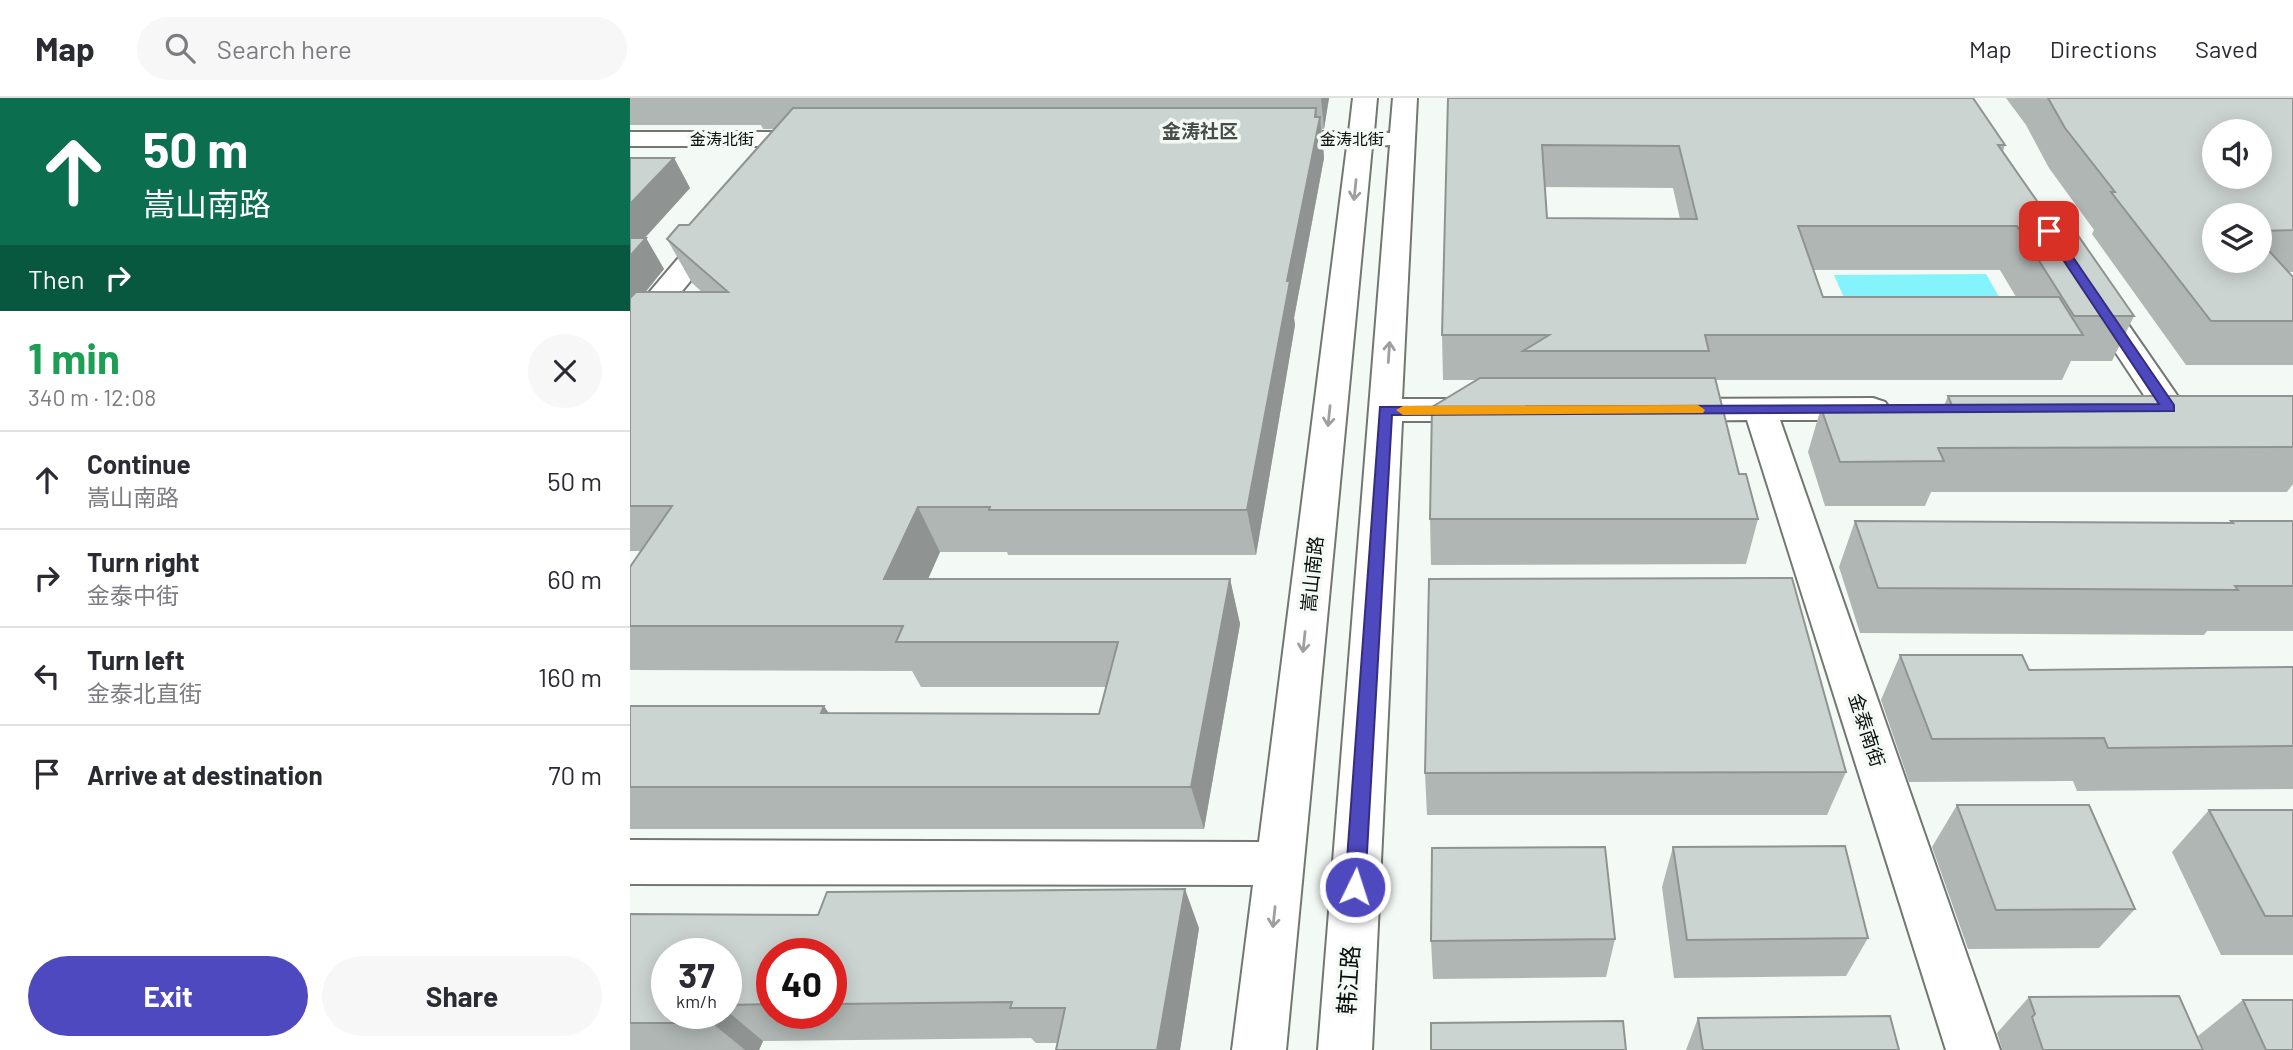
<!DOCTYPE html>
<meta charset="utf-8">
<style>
:root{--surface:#fff;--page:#f7f7f7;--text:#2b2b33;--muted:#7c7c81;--line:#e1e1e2;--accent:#4e49bf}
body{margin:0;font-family:Barlow,"Noto Sans SC",sans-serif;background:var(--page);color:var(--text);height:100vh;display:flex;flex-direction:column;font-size:26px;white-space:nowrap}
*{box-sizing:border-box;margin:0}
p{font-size:23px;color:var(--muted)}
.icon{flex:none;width:38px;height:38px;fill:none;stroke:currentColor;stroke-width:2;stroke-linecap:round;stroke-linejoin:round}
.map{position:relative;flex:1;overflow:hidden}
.sheet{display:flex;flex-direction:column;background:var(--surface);width:630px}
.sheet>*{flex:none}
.hud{background:#0b6e4f;color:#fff;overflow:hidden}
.tools{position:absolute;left:1572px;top:21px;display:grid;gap:14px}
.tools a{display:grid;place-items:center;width:70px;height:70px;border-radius:50%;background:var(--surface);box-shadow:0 4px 18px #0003;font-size:35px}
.speed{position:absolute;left:21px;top:840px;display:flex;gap:14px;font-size:35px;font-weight:700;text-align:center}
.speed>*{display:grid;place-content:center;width:91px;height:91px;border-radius:50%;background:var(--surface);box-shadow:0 4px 18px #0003;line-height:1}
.speed small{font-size:18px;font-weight:400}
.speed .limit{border:10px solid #d22;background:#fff;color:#111}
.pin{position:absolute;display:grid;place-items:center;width:60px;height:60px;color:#fff;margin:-30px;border-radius:14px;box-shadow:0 4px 10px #0006}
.me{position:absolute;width:77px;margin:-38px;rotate:4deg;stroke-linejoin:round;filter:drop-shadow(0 0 5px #0008)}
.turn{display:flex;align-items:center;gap:24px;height:147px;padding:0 28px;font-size:32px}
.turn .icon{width:91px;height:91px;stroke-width:2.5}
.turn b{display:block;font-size:49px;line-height:60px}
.then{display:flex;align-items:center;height:66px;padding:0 28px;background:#0003;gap:14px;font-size:26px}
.round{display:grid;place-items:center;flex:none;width:74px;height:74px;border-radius:37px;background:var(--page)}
.headline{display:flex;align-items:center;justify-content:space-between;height:119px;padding:0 28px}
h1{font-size:42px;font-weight:700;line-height:52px;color:#1e9e55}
.button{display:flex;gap:14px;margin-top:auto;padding:14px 28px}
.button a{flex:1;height:80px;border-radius:42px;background:var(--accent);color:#fff;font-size:28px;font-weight:700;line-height:80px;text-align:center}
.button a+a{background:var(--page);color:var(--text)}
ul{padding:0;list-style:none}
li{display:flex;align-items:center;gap:21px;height:98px;padding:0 28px;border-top:2px solid var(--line)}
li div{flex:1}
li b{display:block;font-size:26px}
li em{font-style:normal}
header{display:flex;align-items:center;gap:42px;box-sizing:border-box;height:98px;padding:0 35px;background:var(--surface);border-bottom:2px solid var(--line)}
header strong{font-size:33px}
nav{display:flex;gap:38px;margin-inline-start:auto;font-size:24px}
.search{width:490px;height:63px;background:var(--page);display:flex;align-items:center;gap:18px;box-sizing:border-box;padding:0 24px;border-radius:38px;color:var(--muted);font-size:26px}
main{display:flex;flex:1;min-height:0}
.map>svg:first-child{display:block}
.water{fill:#85f3fb}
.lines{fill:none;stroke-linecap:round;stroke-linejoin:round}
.minor-casing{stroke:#727772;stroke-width:4}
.minor{fill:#fff;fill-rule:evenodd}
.wall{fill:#afb6b4;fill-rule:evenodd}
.shaded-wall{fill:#8f9492}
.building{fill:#ccd4d1;stroke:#8f9492;stroke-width:2;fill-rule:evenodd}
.oneway{stroke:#9e9f9e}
.route{fill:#4e49bf;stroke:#332f7c;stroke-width:2}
.slow{fill:#f59e0b}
.labels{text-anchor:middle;stroke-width:7;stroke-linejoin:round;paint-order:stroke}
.far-street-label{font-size:16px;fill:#0c0e0d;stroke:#f3f9f4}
.far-quarter-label{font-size:19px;font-weight:bold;fill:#484d49;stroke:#f3f9f4}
.street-label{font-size:19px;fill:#0c0e0d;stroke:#f3f9f4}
.near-street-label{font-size:23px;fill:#0c0e0d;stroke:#f3f9f4}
</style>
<header>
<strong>Map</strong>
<div class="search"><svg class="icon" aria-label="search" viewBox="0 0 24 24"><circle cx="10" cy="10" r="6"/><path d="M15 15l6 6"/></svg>Search here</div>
<nav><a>Map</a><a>Directions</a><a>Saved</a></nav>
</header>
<main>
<section class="sheet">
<div class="hud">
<div class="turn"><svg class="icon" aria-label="ahead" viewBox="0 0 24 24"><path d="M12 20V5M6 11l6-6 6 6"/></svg><div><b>50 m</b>嵩山南路</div></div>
<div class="then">Then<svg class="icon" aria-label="right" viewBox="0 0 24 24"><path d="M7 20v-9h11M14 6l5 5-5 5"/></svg></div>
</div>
<div class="headline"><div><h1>1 min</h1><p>340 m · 12:08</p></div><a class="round"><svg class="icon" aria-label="close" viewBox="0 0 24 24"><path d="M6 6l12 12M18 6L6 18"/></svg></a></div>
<ul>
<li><svg class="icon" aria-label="ahead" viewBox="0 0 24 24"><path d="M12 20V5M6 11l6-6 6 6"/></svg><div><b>Continue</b><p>嵩山南路</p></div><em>50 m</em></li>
<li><svg class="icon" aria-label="right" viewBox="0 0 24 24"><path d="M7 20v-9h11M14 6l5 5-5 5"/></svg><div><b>Turn right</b><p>金泰中街</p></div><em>60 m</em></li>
<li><svg class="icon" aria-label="left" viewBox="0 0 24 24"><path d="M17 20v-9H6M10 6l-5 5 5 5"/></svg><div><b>Turn left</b><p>金泰北直街</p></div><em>160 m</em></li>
<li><svg class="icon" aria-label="arrive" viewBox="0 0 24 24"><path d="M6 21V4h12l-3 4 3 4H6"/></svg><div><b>Arrive at destination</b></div><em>70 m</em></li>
</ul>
<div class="button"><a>Exit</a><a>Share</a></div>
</section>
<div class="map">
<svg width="1663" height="952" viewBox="0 0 1663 952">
<rect width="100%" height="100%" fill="#f3f9f4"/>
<path class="water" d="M1356,176L1380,218H1222L1204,177Z"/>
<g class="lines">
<g class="minor-casing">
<path id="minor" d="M723,0H747L744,34L760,35L763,0H787L772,301H855L867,305L872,312L867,319L855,323H772L742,952H688L760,47L742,48L656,952H602L623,787L0,786V742L629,744L717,48H639L630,46L627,41L630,36L639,34H719Z
M0,34H187L196,36L199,41L196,46L187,48H0Z
M89,122L99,124L103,130L99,136L11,243L0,245V217L79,124Z
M1464,190L1475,193L1551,303L1556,310L1551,317L1539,321L1527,317L1449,199L1453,193Z
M1243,300L1255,304L1260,311L1255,318L1243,322H1150L1370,952H1316L1117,322L1041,323L1029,319L1024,312L1029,305L1041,301Z"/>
</g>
<use href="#minor" class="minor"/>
</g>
<path class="wall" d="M0,0H699L694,31H692L694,60L664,220L665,227L626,457H378L377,454H310L298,481H600L610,526L574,731H0V608L198,615L469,616L476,589H291L282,573L0,572V469L11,453H0V60H44L60,90L15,140H16L34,171L16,194H72L62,185L37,141L59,127L144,31H133L131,27H0Z
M818,0L1375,47L1373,53L1430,136L1504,218L1482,263H1441L1432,282H1086L1109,376L1128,421L1116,466L801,467L800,421L846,282H813L812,237ZM915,89L1043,90L1050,121L917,120ZM1184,172H1370L1386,199H1193Z
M1376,0H1663V174H1658L1663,179V267H1556L1462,136L1464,132L1419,70L1396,27ZM1584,117H1629V163Z
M1318,298H1663V386L1657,394H1301L1295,408H1195L1178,354L1191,310H1313Z
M1225,423L1600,425L1601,423H1663V533H1577L1574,537L1230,535L1209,469Z
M1270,557L1399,572L1663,569V691L1447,693L1443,683L1279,684L1251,602Z
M1216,674L1197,717H797L795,675Z
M1327,707L1505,811L1469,850L1338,851L1302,749Z
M1579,712H1663V857H1591L1542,754Z
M1043,749L1238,840L1216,878L1044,880L1032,789Z
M0,816L569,830L550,952H426L427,945H406L401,940L133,943L129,952H0ZM96,856V915H37ZM142,856H201V915H142Z
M985,841L976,879L803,881L801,843Z
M1399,899L1573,952H1372V951L1367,935Z
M1613,902L1663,952H1574L1568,938Z
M1068,920L1269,952H1056Z"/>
<path class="shaded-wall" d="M691,0H699L694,31Z
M686,10L688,30L690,19L694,60L664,220L665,227L626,457L617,412Z
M44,60L60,90L0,156V106Z
M16,140L34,171L0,212V158Z
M288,409L310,454L278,526L254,481Z
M600,481L610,526L574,731L561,689Z
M194,608L224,652L191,615Z
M555,791L569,830L550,952H527Z
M96,912L133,943L129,952H115L82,925L87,915H96Z"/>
<path class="building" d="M818,0H1343L1375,47H1368L1430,136H1447L1504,218H1444L1387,128H1168L1193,199H1429L1453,237H1075L1079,253H893L919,237H812ZM912,47L1049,48L1067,121L917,120Z
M1418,0H1663V132L1629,133V117H1584V163H1629V142L1663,179V223H1581L1481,94H1485L1435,30ZM1584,33H1629V79H1584Z
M163,10H686L685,19H690L657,183H660L617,412H359L360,409H288L254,481H600L561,689H0V608H194L191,615L469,616L488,544H266L273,528H0V469L42,408H0V200L6,194H98L37,141L49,127H59Z
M0,60H44L0,106Z
M0,140H16L0,158Z
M850,280H1085L1109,376H1116L1128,421H800L802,309Z
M1318,298H1663V349L1308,350L1314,363L1210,364L1191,310H1323Z
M1225,423L1603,425L1601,423H1663V488H1605L1608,492L1248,490Z
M1162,480L1216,674L795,675L799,481Z
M1270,557H1392L1399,572L1663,569V648L1478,650L1474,640L1302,641Z
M1327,707H1459L1505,811L1366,812Z
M1579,712H1663V818H1635Z
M1215,748L1238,840L1057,842L1043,749Z
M975,749L985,841L801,843L802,750Z
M555,791L527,952H426L435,910H380L382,904L201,906V856H142V906L96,907V856H37V915H87L82,925H0V816L188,817L197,794Z
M1549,898L1573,952H1413L1402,919L1405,916L1399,899Z
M1613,902H1663V952H1636Z
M1260,918L1269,952H1073L1068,920Z
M993,923L996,952H801V925Z"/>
<defs><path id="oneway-shaft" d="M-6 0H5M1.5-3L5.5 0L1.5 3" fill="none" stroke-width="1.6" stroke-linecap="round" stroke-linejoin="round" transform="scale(1.75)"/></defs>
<g class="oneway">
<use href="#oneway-shaft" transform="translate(725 92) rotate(96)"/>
<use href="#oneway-shaft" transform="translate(759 254) rotate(-86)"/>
<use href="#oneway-shaft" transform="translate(699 318) rotate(96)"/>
<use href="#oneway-shaft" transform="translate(674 544) rotate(96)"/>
<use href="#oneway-shaft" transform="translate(644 819) rotate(96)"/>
</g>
<path class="route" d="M1415,130H1423L1544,307V313L762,317L735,789L732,796L725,798L718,796L715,789L750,309L1529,306L1414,133Z"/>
<path class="slow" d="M1068,307L1075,312L1073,315L773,317L766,312L773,308Z"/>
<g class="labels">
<g class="far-street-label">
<text x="92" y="47">金涛北街</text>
<text x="722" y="47">金涛北街</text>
</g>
<g class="far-quarter-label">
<text x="570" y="40">金涛社区</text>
</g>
<g class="street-label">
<text transform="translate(682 476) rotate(-84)" y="7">嵩山南路</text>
<text transform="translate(1237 632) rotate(72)" y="7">金泰南街</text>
</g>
<g class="near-street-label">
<text transform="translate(719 882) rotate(-86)" y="8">韩江路</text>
</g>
</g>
</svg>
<div class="tools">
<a><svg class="icon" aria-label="sound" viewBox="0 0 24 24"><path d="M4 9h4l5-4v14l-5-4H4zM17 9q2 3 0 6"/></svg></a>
<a><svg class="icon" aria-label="layers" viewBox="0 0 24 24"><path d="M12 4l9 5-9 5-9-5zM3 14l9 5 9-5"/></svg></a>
</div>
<div class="speed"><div>37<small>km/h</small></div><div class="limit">40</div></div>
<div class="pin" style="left:1419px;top:133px;background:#d93025"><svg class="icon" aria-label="arrive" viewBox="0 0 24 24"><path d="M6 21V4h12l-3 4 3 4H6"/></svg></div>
<svg class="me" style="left:725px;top:789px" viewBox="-20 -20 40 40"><circle r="17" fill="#4e49bf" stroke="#fff" stroke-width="3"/><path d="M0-11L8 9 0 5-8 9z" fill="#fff"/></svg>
</div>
</main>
